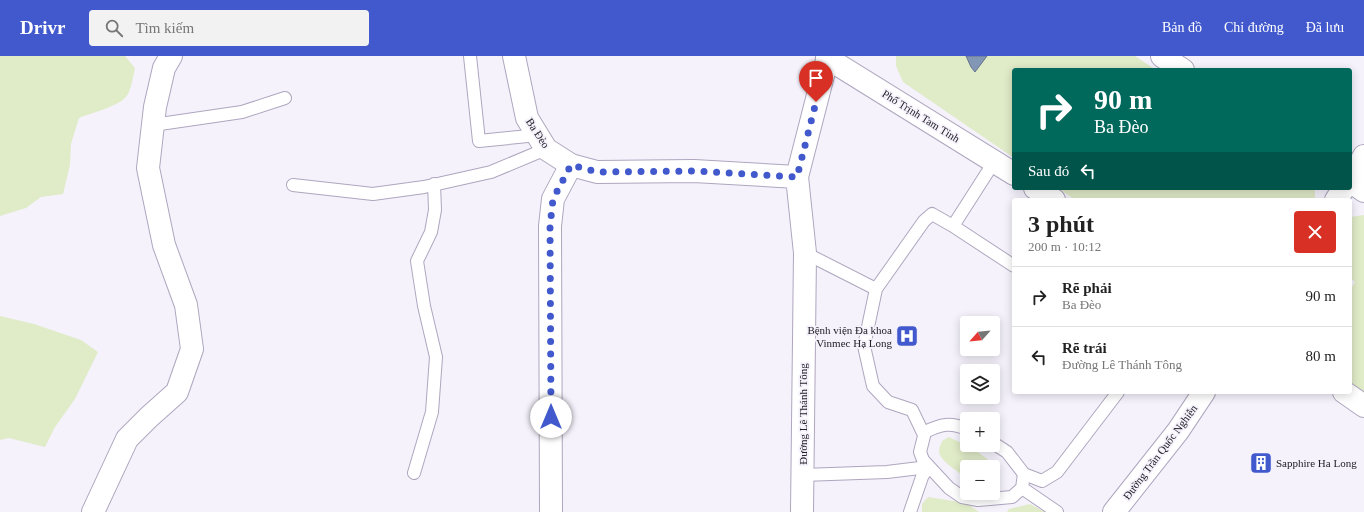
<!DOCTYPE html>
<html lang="vi">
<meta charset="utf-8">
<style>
:root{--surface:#fff;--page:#f2f2f2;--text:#222;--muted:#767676;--line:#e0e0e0;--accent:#4159cc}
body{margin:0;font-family:Georgia,serif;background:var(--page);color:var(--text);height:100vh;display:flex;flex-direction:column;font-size:15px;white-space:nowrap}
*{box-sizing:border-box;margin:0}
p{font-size:13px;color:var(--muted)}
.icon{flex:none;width:22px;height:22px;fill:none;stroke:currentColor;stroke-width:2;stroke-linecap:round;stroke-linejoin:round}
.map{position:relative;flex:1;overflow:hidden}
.panel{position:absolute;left:1012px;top:142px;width:340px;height:196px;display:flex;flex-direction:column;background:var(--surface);border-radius:4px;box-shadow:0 2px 10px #0003}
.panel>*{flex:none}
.hud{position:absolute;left:1012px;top:12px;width:340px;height:122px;border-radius:4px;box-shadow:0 2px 10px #0003;background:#00695c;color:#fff;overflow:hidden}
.needle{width:26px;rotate:243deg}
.fabs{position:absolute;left:960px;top:260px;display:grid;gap:8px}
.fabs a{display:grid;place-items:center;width:40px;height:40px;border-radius:4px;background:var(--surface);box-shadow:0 2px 10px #0003;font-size:20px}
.pin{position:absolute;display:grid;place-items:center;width:34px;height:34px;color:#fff;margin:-41px -17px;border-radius:50% 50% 50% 0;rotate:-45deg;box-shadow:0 0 4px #0007}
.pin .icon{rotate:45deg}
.me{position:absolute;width:44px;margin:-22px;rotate:0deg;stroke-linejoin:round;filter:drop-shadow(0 0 3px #0008)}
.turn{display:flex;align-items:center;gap:14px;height:84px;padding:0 16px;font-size:18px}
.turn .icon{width:52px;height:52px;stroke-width:2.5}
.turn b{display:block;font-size:28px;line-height:34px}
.then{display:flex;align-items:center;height:38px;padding:0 16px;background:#0003;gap:8px;font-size:15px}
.round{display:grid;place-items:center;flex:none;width:42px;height:42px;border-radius:4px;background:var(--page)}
.summary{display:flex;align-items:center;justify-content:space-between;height:68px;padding:0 16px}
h1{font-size:24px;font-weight:600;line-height:30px}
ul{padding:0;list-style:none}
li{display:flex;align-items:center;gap:12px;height:60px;padding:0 16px;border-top:1px solid var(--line)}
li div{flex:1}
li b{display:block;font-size:15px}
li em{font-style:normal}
header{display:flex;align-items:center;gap:24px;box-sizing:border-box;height:56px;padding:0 20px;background:var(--accent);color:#fff}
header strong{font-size:19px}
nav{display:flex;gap:22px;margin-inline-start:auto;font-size:14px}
.search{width:280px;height:36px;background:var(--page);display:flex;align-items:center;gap:10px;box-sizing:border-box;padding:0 14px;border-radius:4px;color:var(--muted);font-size:15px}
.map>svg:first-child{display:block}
.green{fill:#e0ebc8}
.water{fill:#8297b5;stroke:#66738b}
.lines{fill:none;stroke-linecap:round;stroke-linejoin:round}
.service-casing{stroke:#afa6be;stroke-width:14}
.minor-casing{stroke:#afa6be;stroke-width:24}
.tertiary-casing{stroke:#afa6be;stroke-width:24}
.service{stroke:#fff;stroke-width:12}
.minor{stroke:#fff;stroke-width:22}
.tertiary{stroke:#fff;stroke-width:22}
.route{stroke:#4159cc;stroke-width:7;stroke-dasharray:0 12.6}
.labels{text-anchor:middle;stroke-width:3.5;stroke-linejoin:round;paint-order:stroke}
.street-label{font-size:11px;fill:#232028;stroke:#f5f2fc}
.poi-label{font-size:11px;fill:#232028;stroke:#f5f2fc;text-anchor:end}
</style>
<header>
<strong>Drivr</strong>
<div class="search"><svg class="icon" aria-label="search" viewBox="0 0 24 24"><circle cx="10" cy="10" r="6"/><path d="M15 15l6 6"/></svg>Tìm kiếm</div>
<nav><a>Bản đồ</a><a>Chỉ đường</a><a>Đã lưu</a></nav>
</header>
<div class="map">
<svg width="1364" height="456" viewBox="0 0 1364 456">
<rect width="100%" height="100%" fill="#f5f2fc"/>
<path class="green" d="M0,0H125L135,12C133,20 131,37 125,42C116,51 91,57 79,62L71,88L70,109L63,138L41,141L26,152L0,160Z
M896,0H1135L1156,14H1014V102L903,26L896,10Z
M1058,132H1315V144H1075Z
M1364,159V340L1350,331V234L1355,226L1350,222V161Z
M0,260L34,268L81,284L98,296L75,343L55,371L45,391L9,382L0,384Z
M949,381C969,391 1000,403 1000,428L993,431V411H967V422C959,416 939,405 939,395C939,392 941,388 942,385Z
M928,441L966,447L979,456H922V448Z
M1030,448L1045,456H1007L1009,453Z"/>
<path class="water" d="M966,0H987L975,16L971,11Z"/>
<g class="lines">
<g class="service-casing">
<path id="service" d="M470,0L479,85L538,79
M153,69L242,56L285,42
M293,129L373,138L424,131L491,116L546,93
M953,170L994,106
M805,197L876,233
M967,373C950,366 941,368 925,376L920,396L923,404L949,432L962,441L978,444L1012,441L1022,432L1024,418
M924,379L912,354L888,346L873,330L864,290L876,233L924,165L932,158L953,170L1014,210
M993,387L1007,396L1024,418L1042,425L1057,416L1118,336
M414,417L432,356L436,301L424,250L417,205L431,176L435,154L434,128
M803,419L887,416L928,411
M1022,432L1057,456
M910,456L922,421L928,411"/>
</g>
<g class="minor-casing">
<path id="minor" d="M1162,0L1183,14
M827,2L1014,118
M1350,125L1364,135
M1035,132L1054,144
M1344,336L1364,350
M551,456L550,170L553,143L571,109"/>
</g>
<g class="tertiary-casing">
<path id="tertiary" d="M514,0L527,62L546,93L571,109L597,116L694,115L797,121
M1350,124L1364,100
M1336,144L1344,132
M93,456L127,383L149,361L177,336L192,293L186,249L164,189L148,112L155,51L164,12L171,0
M802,456L805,197L797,121L828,0
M1114,456L1178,375L1204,336"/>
</g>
<use href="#service" class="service"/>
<use href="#minor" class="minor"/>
<use href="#tertiary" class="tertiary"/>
</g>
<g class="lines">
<path class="route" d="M551,361L550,170L553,143L571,109L597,116L694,115L797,121L816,46"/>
</g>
<defs>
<g id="hospital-square" transform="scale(1.15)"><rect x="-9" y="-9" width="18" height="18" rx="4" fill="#4159cc" stroke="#f5f2fc"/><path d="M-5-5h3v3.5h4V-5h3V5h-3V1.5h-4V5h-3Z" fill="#fff"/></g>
<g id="building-square" transform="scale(1.15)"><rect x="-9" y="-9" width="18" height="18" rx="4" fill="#4159cc" stroke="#f5f2fc"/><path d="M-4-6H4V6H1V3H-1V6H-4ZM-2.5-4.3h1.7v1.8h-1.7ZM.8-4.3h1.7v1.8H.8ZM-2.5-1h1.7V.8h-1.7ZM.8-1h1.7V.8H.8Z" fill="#fff"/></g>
</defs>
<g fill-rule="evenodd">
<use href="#hospital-square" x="907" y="280"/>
<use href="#building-square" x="1261" y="407"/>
</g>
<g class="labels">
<g class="street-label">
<text transform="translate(921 60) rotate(32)" y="4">Phố Trịnh Tam Tỉnh</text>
<text transform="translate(538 77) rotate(57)" y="4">Ba Đèo</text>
<text transform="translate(803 358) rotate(-90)" y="4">Đường Lê Thánh Tông</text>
<text transform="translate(1160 396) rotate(-53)" y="4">Đường Trần Quốc Nghiễn</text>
</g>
<g class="poi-label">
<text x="892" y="278">Bệnh viện Đa khoa<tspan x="892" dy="13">Vinmec Hạ Long</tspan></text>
<text x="1276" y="411" text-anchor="start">Sapphire Ha Long</text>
</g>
</g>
</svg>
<div class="fabs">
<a><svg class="needle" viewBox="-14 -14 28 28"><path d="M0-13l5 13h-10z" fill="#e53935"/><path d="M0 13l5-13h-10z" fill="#767676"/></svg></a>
<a><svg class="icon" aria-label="layers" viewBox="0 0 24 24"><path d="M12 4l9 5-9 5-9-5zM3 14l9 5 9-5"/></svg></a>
<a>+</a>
<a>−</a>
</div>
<div class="pin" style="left:816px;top:46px;background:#d93025"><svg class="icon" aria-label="arrive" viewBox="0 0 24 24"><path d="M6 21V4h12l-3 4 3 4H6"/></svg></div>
<svg class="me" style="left:551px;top:361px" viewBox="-20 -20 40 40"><circle r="19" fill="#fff"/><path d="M0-13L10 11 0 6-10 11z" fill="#4159cc"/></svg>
<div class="hud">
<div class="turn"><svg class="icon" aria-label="right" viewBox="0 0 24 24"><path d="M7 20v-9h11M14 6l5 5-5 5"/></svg><div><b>90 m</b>Ba Đèo</div></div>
<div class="then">Sau đó<svg class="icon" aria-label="left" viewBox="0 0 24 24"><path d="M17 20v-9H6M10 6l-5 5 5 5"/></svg></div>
</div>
<section class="panel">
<div class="summary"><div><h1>3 phút</h1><p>200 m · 10:12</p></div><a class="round" style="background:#d93025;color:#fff"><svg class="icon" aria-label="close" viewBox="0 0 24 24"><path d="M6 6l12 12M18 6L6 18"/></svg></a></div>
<ul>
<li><svg class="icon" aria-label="right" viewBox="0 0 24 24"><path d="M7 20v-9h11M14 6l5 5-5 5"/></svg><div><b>Rẽ phải</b><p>Ba Đèo</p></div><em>90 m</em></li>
<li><svg class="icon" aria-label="left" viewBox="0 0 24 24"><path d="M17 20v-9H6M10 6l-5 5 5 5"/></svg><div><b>Rẽ trái</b><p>Đường Lê Thánh Tông</p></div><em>80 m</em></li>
</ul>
</section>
</div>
